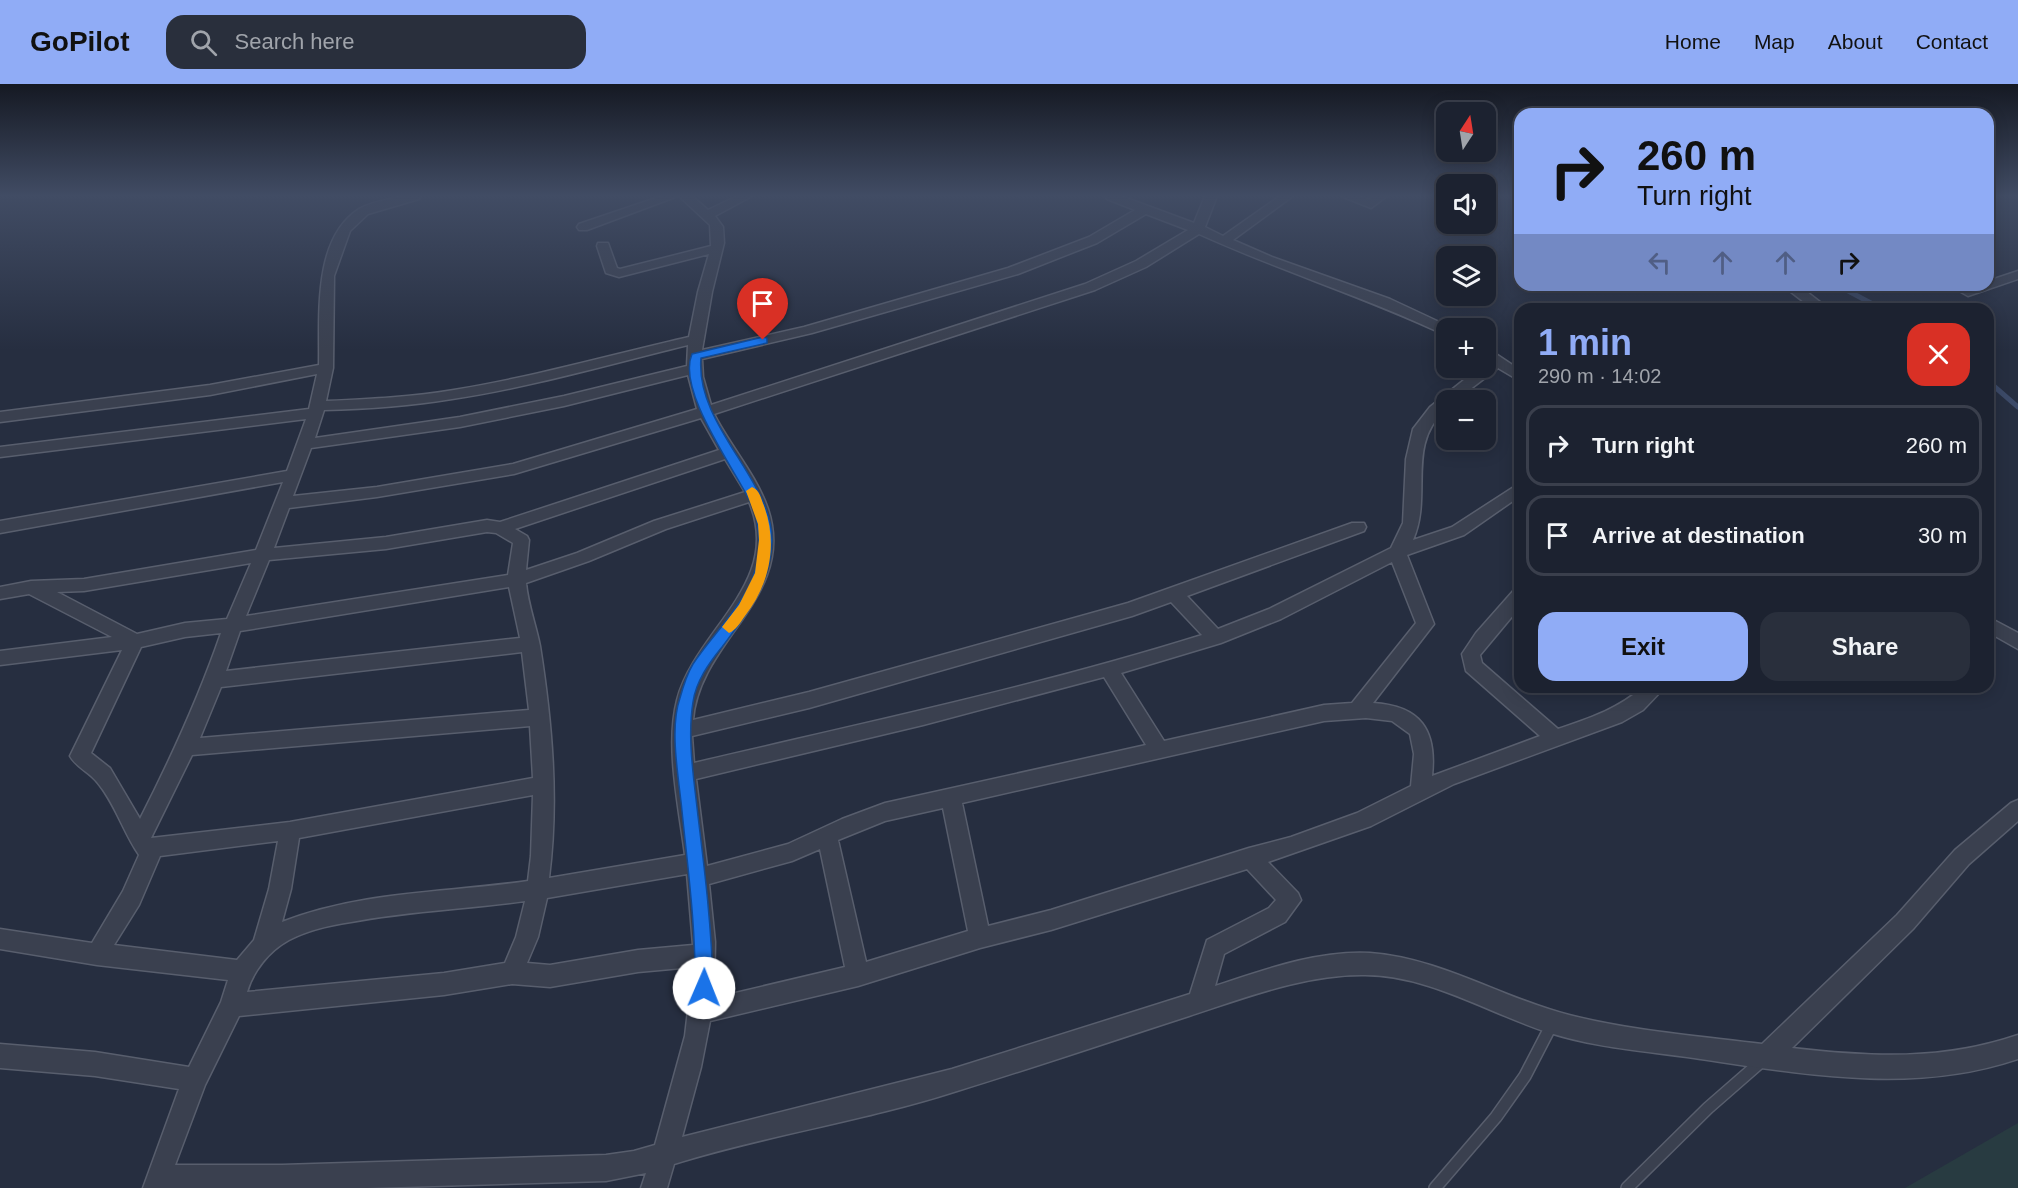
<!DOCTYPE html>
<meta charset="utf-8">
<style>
:root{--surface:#1c2230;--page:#292f3c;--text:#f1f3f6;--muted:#a0a4ab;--line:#3a3f4c;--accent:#90acf6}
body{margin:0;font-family:Arial,sans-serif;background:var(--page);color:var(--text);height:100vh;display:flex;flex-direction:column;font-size:22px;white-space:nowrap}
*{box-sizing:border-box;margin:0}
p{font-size:20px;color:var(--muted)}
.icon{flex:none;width:33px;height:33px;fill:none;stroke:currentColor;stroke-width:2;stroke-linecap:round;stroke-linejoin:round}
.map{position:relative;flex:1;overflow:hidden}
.panel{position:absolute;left:1514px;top:219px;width:480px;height:390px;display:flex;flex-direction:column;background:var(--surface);border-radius:18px;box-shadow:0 3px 15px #0003,0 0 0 2px var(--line)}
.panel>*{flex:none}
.banner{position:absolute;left:1514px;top:24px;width:480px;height:183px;border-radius:18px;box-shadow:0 3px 15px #0003,0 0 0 2px var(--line);background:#90acf6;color:#111;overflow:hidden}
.needle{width:39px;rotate:12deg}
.buttons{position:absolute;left:1436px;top:18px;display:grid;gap:12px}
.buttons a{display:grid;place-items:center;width:60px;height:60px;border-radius:12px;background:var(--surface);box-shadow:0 3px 15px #0003,0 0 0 2px var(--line);font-size:30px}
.pin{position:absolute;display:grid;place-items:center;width:51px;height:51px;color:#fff;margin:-62px -26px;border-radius:50% 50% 50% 0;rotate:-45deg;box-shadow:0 0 6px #0007}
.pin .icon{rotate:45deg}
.me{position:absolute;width:66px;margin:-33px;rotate:1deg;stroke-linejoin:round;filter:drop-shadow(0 0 4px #0008)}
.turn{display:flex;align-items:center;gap:21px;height:126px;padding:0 24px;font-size:27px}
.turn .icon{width:78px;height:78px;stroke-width:2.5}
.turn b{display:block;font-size:42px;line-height:51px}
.lanes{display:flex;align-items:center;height:57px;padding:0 24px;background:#0003;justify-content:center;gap:30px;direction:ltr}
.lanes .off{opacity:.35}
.round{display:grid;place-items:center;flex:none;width:63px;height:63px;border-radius:18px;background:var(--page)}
.head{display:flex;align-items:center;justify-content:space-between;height:102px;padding:0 24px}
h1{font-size:36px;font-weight:700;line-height:45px;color:var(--accent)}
.button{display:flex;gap:12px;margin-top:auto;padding:12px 24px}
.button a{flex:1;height:69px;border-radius:18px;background:var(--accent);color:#111;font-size:24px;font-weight:700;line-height:69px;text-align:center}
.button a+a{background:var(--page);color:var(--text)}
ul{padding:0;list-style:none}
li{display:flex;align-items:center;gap:18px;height:81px;margin:0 12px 9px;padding:0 12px;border:3px solid var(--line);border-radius:18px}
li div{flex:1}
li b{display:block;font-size:22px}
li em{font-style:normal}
header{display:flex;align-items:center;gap:36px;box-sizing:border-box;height:84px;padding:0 30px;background:var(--accent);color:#111}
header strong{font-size:28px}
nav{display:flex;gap:33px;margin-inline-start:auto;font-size:21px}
.search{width:420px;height:54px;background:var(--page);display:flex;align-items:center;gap:15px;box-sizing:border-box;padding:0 21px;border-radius:18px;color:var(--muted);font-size:22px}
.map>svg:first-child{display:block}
.green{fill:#283b41}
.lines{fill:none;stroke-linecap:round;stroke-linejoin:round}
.stream{stroke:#3c4a68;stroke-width:5}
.lane-casing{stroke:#585e6d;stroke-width:14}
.street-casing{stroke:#585e6d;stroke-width:3}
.lane{stroke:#3a404f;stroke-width:11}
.street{fill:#3a404f;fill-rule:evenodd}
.route{fill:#1a73e8;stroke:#114b97;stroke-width:1.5}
.slow{fill:#f59e0b}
</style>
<header>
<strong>GoPilot</strong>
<div class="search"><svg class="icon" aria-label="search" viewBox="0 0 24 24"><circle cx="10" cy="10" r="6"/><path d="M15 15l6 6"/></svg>Search here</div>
<nav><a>Home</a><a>Map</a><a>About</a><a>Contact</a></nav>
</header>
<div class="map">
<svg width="2018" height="1104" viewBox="0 0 2018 1104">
<rect width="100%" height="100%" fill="#262e40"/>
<path class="green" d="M2018,1039V1104H1905Z"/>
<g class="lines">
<path class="stream" d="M1837,201L1882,225
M1988,297L2018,323"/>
<g class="lane-casing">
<path id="lane" d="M1435,1104L1496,1033L1525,992L1553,938
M1627,1104L1708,1024L1763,976"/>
</g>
<g class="street-casing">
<path id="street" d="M404,112H421L419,115L368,130L350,147L334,192L333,284L326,317C369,315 412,313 454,306C533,293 611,271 689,253L698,208L709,170L619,193L606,189L597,162L598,159H608L617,184L620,185L711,162L710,141L679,112H692L708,126L737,112H752L715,132L723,143L724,159L712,208L702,266L804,243L1008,184L1089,153L1135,126L1107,115L1105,112H1121L1194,139L1205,112H1217L1205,143L1223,152L1280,112H1293L1233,156L1272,173L1390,215L1452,244H1446V250L1441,249C1362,212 1278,186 1199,150L1146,183L1095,206L714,330C730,362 756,390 768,425C797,513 699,556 693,636L809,608L1128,519L1352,439H1364L1366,443L1364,447L1187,512L1218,545L1269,525L1391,464L1403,439L1406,375L1413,345L1430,323L1479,284H1485V279L1488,278L1485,276V265L1490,266L1520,286V297L1498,284L1456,316H1446V325C1405,361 1433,411 1413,456L1452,443L1520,399V412L1464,451L1407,471L1434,540L1373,619C1421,622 1437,646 1432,692L1540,652L1466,587L1462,570L1476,549L1514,506L1520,505V523L1480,571L1482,579L1558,645C1590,634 1618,625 1643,603H1665L1643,626L1622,638L1454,700L1371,742L1268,778L1298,809L1301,816L1285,838L1224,870L1215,902C1264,886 1318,866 1370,869C1440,874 1502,914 1569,931C1632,947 1698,952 1762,960L1897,831L1955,766L2011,719L2018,716V737L1969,780L1913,845L1792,964C1871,973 1942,977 2018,951V975C1912,1011 1802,990 1694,974C1646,967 1597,964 1550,949C1490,930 1429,891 1365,891C1305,890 1245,914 1189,932C1112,957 1035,983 957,1007C864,1037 767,1051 674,1080L667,1104H641L646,1089L606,1097L367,1104H143L179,1005L95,992L0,984V960L95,968L189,983L221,918L228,896L97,881L0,865V845L92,859L123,807L139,771C123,748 115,719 97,698C89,688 76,683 70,672L122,566L0,581V567L112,553L29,510L0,515V503L31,497L84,495L256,466L283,398L0,449V437L287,387L306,335L0,373V363L309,325L317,290L210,311L0,338V328L210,301L319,281C320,233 312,155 359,125C371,118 390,115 404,112ZM1146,130L1188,146L1136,177L1085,200L711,321L703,293L702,275L812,249L1018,190L1097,159ZM688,261L687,282L564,312L460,333L315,354L324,326C367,325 409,322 452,315C532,303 610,280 688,261ZM688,291L697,325L513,380L377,403L293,412L311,364L460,343L564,322ZM701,334L719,366L500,438L487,436L386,453L274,464L289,424L377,413L514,390ZM725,375L745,408L654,437L577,469L526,486L529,456L527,452L515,445ZM749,418C784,499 695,546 677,616C665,662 679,724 685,771L549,794C559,717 552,638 540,562C536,541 528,521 526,499L589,477L666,445ZM487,448L496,449L513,459L508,491L246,532L269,476L386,465ZM1392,478L1416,539L1352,619L1324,621L1164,657L1121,589L1221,559L1281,535ZM251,479L227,535L185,539L137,550L57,508L84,507ZM509,503L520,554L226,587L240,547ZM1171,518L1202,551C1036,603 864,639 694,679L692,652L809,624L1132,532ZM221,549C199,613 171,674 140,735L110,684L91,669L141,563L185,553ZM522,568L529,626L200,654L221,603ZM1104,593L1146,661L885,719L842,735L788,760L707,782L696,695L923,641ZM1366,634L1392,637L1410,650L1414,670L1411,702L1357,729L1291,753L1249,764L1051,826L988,842L962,719L1324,637ZM530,642L533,694L290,738L151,754L192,671ZM533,711L531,772L528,797C445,809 361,807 282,838L291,805L299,754ZM943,724L968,847L866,878L838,756L885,737ZM278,757L269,805L254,856L237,876L114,861L139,821L160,772ZM820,765L845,883L714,914L715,858L709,800L792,777ZM1247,785L1276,816L1269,824L1207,856L1190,910L952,985L682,1053L701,983L710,937L858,902L980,864L1051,846ZM687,790L693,861L638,866L550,881L527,879L538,853L547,814ZM525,817L516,853L505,879L444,889L247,908C253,887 269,867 289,856C308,846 330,841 351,838C408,827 467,825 525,817ZM693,883L685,952L655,1061L634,1067L606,1071L282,1081H175L205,1001L239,932L444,911L512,900L550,903L638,888Z
M662,112H678L587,146H579L577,143L579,140Z
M1341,112H1358L1369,115L1374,112H1387L1371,124Z
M2018,187V195L1968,212L1961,208L1975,201H1988V197Z
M1782,201H1798L1829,225H1813Z
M1988,533L2018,549V565L1988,548Z"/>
</g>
<use href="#lane" class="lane"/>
<use href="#street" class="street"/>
</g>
<linearGradient id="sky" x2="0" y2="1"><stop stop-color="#151923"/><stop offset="0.42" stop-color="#414c64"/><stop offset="1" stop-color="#414c64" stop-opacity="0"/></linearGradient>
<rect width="2018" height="266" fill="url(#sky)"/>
<path class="route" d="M763,253L767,254V259L701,274C695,342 774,397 772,458C770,501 747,530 722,563C709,579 696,597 693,618C687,655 694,695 698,732C705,789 712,846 713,904L710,910L704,912L698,910L695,904C696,844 688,786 682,727C679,695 669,645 680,614C683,603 687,590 693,580C719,540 763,507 759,454C758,445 757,431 753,423C737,388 676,307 692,270Z"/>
<path class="slow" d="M752,403C760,406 761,415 764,422C778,460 770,500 745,532C740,539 736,546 729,549L722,543L739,521L755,489L759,456L758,440L746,407Z"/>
</svg>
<div class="buttons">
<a><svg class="needle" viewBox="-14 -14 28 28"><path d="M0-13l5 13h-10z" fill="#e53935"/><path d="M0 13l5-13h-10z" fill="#a0a4ab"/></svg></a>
<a><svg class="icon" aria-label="sound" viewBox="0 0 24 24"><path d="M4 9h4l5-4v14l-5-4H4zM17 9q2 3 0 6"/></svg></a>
<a><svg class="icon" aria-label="layers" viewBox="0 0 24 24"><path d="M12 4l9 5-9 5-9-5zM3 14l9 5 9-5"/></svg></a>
<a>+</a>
<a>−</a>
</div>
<div class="pin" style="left:763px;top:256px;background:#d93025"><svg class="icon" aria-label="arrive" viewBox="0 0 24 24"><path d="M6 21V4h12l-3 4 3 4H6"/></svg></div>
<svg class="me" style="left:704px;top:904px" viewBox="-20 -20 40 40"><circle r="19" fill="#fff"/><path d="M0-13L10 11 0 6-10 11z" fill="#1a73e8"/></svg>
<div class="banner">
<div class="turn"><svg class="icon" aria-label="right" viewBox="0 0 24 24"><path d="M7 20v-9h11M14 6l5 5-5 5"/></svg><div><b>260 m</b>Turn right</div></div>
<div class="lanes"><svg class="icon off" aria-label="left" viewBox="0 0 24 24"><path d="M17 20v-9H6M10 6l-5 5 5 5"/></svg><svg class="icon off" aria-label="ahead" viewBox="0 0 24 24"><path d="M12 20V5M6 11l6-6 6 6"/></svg><svg class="icon off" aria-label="ahead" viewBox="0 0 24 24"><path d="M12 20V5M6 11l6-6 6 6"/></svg><svg class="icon" aria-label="right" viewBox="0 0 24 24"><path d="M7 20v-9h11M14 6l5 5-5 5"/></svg></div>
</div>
<section class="panel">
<div class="head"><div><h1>1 min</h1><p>290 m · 14:02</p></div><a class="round" style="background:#d93025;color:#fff"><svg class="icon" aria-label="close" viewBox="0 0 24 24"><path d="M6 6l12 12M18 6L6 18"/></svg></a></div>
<ul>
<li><svg class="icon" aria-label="right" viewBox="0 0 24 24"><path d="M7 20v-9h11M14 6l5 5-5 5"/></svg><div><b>Turn right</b></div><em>260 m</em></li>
<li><svg class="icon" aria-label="arrive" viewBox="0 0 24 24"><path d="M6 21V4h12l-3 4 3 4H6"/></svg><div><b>Arrive at destination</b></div><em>30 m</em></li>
</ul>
<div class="button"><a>Exit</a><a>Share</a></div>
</section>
</div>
